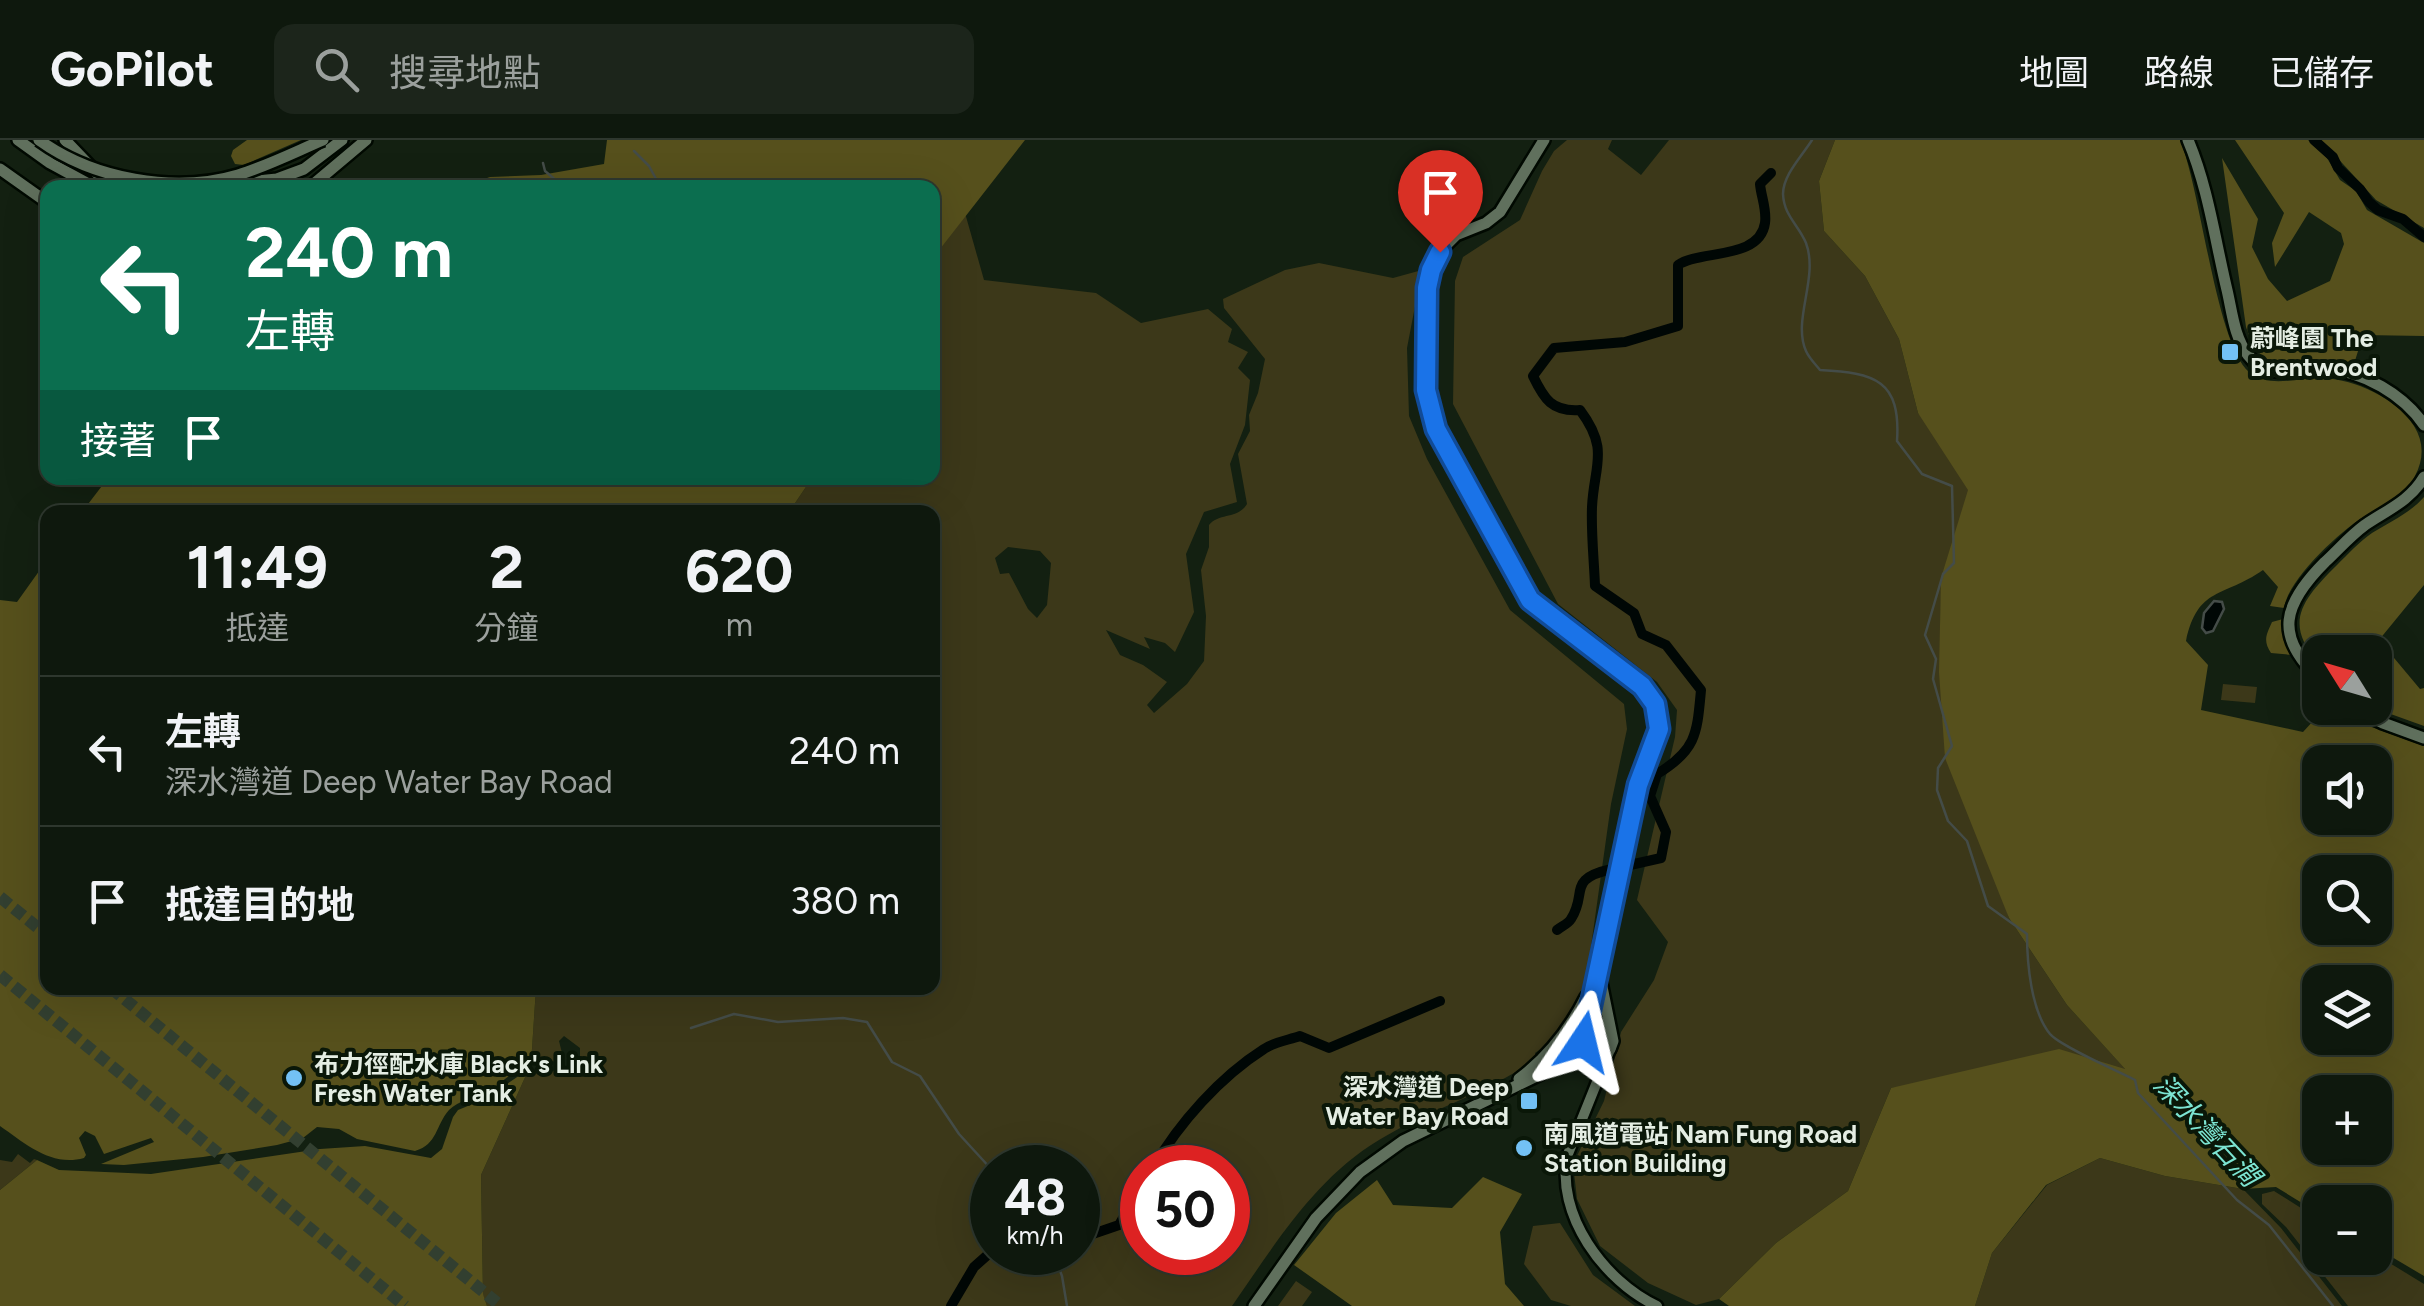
<!DOCTYPE html>
<html lang="zh-TW">
<meta charset="utf-8">
<style>
:root{--surface:#0e180d;--page:#1c251b;--text:#f1f3f6;--muted:#9ba09d;--line:#2e372e}
body{margin:0;font-family:Figtree,"Noto Sans TC",sans-serif;background:var(--page);color:var(--text);height:100vh;display:flex;flex-direction:column;font-size:38px;white-space:nowrap}
*{box-sizing:border-box;margin:0}
p{font-size:32px;color:var(--muted)}
.icon{flex:none;width:55px;height:55px;fill:none;stroke:currentColor;stroke-width:2;stroke-linecap:round;stroke-linejoin:round}
.map{position:relative;flex:1;overflow:hidden}
.drawer{position:absolute;left:40px;top:365px;width:900px;height:490px;display:flex;flex-direction:column;background:var(--surface);border-radius:20px;box-shadow:0 10px 40px #0002,0 0 0 2px var(--line)}
.drawer>*{flex:none}
.banner{position:absolute;left:40px;top:40px;width:900px;height:305px;border-radius:20px;box-shadow:0 10px 40px #0002,0 0 0 2px var(--line);background:#0b6e4f;color:#fff;overflow:hidden}
.needle{width:65px;rotate:307deg}
.buttons{position:absolute;left:2302px;top:495px;display:grid;gap:20px}
.buttons a{display:grid;place-items:center;width:90px;height:90px;border-radius:20px;background:var(--surface);box-shadow:0 10px 40px #0002,0 0 0 2px var(--line);font-size:50px}
.speed{position:absolute;left:970px;top:1005px;display:flex;gap:20px;font-size:50px;font-weight:700;text-align:center}
.speed>*{display:grid;place-content:center;width:130px;height:130px;border-radius:50%;background:var(--surface);box-shadow:0 10px 40px #0002,0 0 0 2px var(--line);line-height:1}
.speed small{font-size:25px;font-weight:400}
.speed .limit{border:15px solid #d22;background:#fff;color:#111}
.pin{position:absolute;display:grid;place-items:center;width:85px;height:85px;color:#fff;margin:-102px -42px;border-radius:50% 50% 50% 0;rotate:-45deg;box-shadow:0 0 10px #0007}
.pin .icon{rotate:45deg}
.me{position:absolute;width:110px;margin:-55px;rotate:10deg;stroke-linejoin:round;filter:drop-shadow(0 0 8px #0008)}
.turn{display:flex;align-items:center;gap:35px;height:210px;padding:0 40px;font-size:45px}
.turn .icon{width:130px;height:130px;stroke-width:2.5}
.turn b{display:block;font-size:70px;line-height:85px}
.then{display:flex;align-items:center;height:95px;padding:0 40px;background:#0003;gap:20px;font-size:38px}
.eta{display:flex;justify-content:space-evenly;align-items:center;height:170px;text-align:center}
.eta b{font-size:60px;font-weight:700;line-height:70px}
ul{padding:0;list-style:none}
li{display:flex;align-items:center;gap:30px;height:150px;padding:0 40px;border-top:2px solid var(--line)}
li div{flex:1}
li b{display:block;font-size:38px}
li em{font-style:normal}
header{display:flex;align-items:center;gap:60px;box-sizing:border-box;height:140px;padding:0 50px;background:var(--surface);border-bottom:2px solid var(--line)}
header strong{font-size:48px}
nav{display:flex;gap:55px;margin-inline-start:auto;font-size:35px}
.search{width:700px;height:90px;background:var(--page);display:flex;align-items:center;gap:25px;box-sizing:border-box;padding:0 35px;border-radius:20px;color:var(--muted);font-size:38px}
.map>svg:first-child{display:block}
.green{fill:#3c3819;fill-rule:evenodd}
.forest{fill:#56501c;fill-rule:evenodd}
.water{fill:#000705;stroke:#444c48;stroke-width:2.5}
.lines{fill:none;stroke-linecap:round;stroke-linejoin:round}
.stream{stroke:#444c48;stroke-width:2.5}
.canal{stroke:#000705;stroke-width:10}
.trunk-tunnel{stroke:#323f30;stroke-width:12;stroke-dasharray:12 6;stroke-linecap:butt}
.tertiary-casing{stroke:#010901;stroke-width:15}
.secondary-casing{stroke:#010901;stroke-width:16}
.tertiary{stroke:#60705d;stroke-width:10}
.secondary{stroke:#60705d;stroke-width:11}
.secondary-bridge-casing{stroke:#010901;stroke-width:16;stroke-linecap:butt}
.secondary-bridge{stroke:#60705d;stroke-width:11}
.route-casing{stroke:#114b97;stroke-width:25}
.route{stroke:#1a73e8;stroke-width:18}
.poi-dot{fill:#73c1f5;stroke:#0a1708;stroke-width:4}
.labels{text-anchor:middle;stroke-width:8;stroke-linejoin:round;paint-order:stroke}
.poi-label{font-size:25px;font-weight:bold;fill:#e4ede3;stroke:#0a1708;text-anchor:start}
.water-label{font-size:28px;font-style:italic;fill:#7ce4d2;stroke:#0a1708}
</style>
<header>
<strong>GoPilot</strong>
<div class="search"><svg class="icon" aria-label="search" viewBox="0 0 24 24"><circle cx="10" cy="10" r="6"/><path d="M15 15l6 6"/></svg>搜尋地點</div>
<nav><a>地圖</a><a>路線</a><a>已儲存</a></nav>
</header>
<div class="map">
<svg width="2424" height="1166" viewBox="0 0 2424 1166">
<rect width="100%" height="100%" fill="#132011"/>
<path class="green" d="M1567,0H1612L1608,9L1641,35L1669,0H1835L1819,41L1824,91L1865,136L1899,199L1918,273L1980,334L1941,457L1940,541L2009,778L2067,865L2127,931L1891,948L1848,1051L1776,1103L1719,1159L1696,1165L1648,1143L1600,1106L1577,1059L1573,1024L1604,961L1621,892L1654,840L1668,802L1637,760L1675,597L1677,570L1657,542L1558,464L1453,264L1455,141L1463,117L1520,80L1542,31L1554,11Z
M965,73L984,140L1096,153L1141,183L1208,169L1232,189L1228,202L1248,212L1238,228L1250,240L1245,285L1230,324L1237,362L1204,372L1186,414L1194,472L1175,512L1165,503L1144,497L1150,509L1106,490L1120,515L1143,525L1167,542L1147,565L1154,573L1187,544L1204,521L1206,476L1201,430L1209,407V385C1220,372 1237,380 1247,364L1238,314L1250,291L1249,275L1258,253L1265,219L1224,168L1223,159L1285,130L1319,123L1393,138L1422,130L1407,208L1409,276L1427,319L1510,470L1624,564L1627,589L1611,664L1585,849L1554,900L1535,913L1536,918L1524,927C1478,956 1425,972 1379,1000C1314,1039 1274,1106 1232,1166H487L483,1155L481,1035L527,933L564,930L575,937L580,934V908L564,896L559,901L562,913L557,921L531,924L536,848H932V372H789L812,338H932L933,118ZM1008,407L1040,411L1051,423L1047,465L1037,478L1028,469L1009,433L1000,434L995,418ZM992,1028H1078V1112H992ZM1142,1028H1228V1112H1142Z
M2223,544L2257,547L2255,563L2221,560Z
M18,1014L30,1023L34,1019L37,1020L0,1050V1020L12,1022Z
M2100,1018L2165,1036L2243,1049L2281,1088L2342,1166H1975L1992,1113L2047,1045Z
M2274,1051L2320,1080V1118H2375V1114L2424,1144V1166H2348L2286,1087L2262,1064V1054Z
M1560,1083L1593,1135L1635,1166H1571L1551,1160L1524,1124L1533,1086Z
M1296,1141L1312,1152L1302,1166H1278Z"/>
<path class="forest" d="M247,0H301L244,25L235,24L231,16L233,10Z
M607,0H1025L933,118L932,48L460,47L490,37L541,35L604,24Z
M1835,0H2180C2201,49 2216,204 2249,232C2269,249 2299,237 2322,238C2355,239 2396,258 2414,286C2424,302 2424,319 2415,336C2405,357 2381,366 2362,378C2338,393 2288,440 2284,468L2270,466L2278,447L2263,430C2223,458 2198,446 2186,501L2208,525L2201,570L2303,592L2325,568H2339L2366,585L2424,606V1136L2375,1107V1062H2320V1074L2276,1047L2243,1049L2165,1036L2100,1018L2046,1045L1992,1113L1975,1166H1729L1719,1159L1776,1103L1848,1051L1891,948L2059,909L2125,929L2067,865L2009,778L1945,618L1939,532L1941,438L1968,350L1918,273L1899,199L1865,136L1824,91L1819,41ZM2375,622V678H2320V622ZM2375,732V788H2320V732ZM2320,842H2375V898H2320ZM2375,952V1008H2320V952Z
M2235,0H2308L2327,18L2340,40L2356,51L2367,70L2424,103V196L2363,195L2354,224L2324,219L2271,222L2254,209L2246,187L2222,18L2258,79L2252,107L2268,139L2287,161L2330,141L2344,104L2341,93L2309,72L2275,127L2272,103L2284,73Z
M2321,0H2424V88L2376,60Z
M108,338H812L789,372H82Z
M2424,357V445L2379,500L2420,549L2424,548V586L2374,568L2375,512H2320V524C2281,483 2304,458 2337,425C2348,414 2359,402 2372,393C2390,382 2410,373 2424,357Z
M47,420L48,848H536L531,924C511,929 502,945 485,953C473,959 459,960 449,970C435,986 438,1004 415,1011L357,999L339,989L317,987L303,998L277,1005L203,1017L124,1025L101,1024L154,1002L151,998L104,1014L95,996L85,991L79,998L86,1015L84,1018C51,1027 26,1004 0,986V460L17,462Z
M2283,479V499L2292,515L2271,513C2263,501 2266,495 2272,482Z
M523,933H527L481,1035L483,1154L487,1166H0V1050L37,1020L59,1030L151,1034L320,1009L365,1006L431,1018L442,1009L453,977L458,970L485,959Z
M1483,1037L1522,1054L1500,1092L1505,1144L1524,1166H1352L1294,1125L1336,1073L1377,1040L1393,1065L1452,1068Z"/>
<path class="water" d="M2214,461L2222,462L2224,469L2213,491L2206,493L2202,488L2204,473Z"/>
<g class="lines">
<path class="stream" d="M1812,0C1802,16 1783,35 1783,54C1784,76 1798,84 1806,103C1819,138 1792,180 1806,211C1809,218 1816,225 1820,230C1875,233 1901,240 1897,301L1922,334L1952,346L1954,423L1943,434L1925,495L1936,519L1933,539L1952,606L1938,628L1937,650L1948,681L1967,701L1988,766L2027,794C2027,823 2031,871 2050,894C2060,906 2118,931 2135,940L2138,953L2237,1060L2269,1085L2333,1166
M634,11L649,26L661,48
M543,23L545,31L565,48
M691,888L734,874L778,882L843,878L867,882L892,922L920,936L959,994L992,1030
M1053,1112L1062,1136L1067,1166"/>
<path class="canal" d="M2314,0L2333,17L2338,28L2360,49L2369,62L2378,70L2403,79L2424,97
M1630,725L1661,718L1666,692L1650,656L1657,634C1697,610 1697,593 1701,550L1666,505L1642,494L1634,473L1595,446C1594,420 1591,393 1592,367C1594,325 1610,310 1580,270C1552,272 1544,259 1533,236L1554,208L1625,202L1678,186V125C1699,110 1760,120 1765,83C1767,70 1761,56 1760,44L1771,33
M1557,790C1562,786 1568,784 1571,779C1588,753 1566,739 1612,729
M1153,1028C1179,983 1220,937 1264,909C1274,902 1289,900 1300,896L1329,908L1440,861
M1078,1094L1081,1098L1119,1085L1142,1045
M951,1166L974,1127L992,1111"/>
<path class="trunk-tunnel" d="M0,757L48,796
M0,835L405,1166
M111,848L501,1166"/>
<g class="tertiary-casing">
<path id="tertiary" d="M1611,907L1568,1014C1554,1074 1605,1142 1657,1166"/>
</g>
<g class="secondary-casing">
<path id="secondary" d="M18,0L50,23L96,48
M65,0L111,48
M1544,0L1500,72L1486,83L1456,95L1440,111L1431,130L1427,149L1426,250L1431,276L1527,457L1544,473L1642,547L1657,567L1659,589L1638,645L1585,892
M2188,0C2208,47 2215,100 2227,150C2232,171 2234,197 2248,215C2269,243 2298,227 2327,229C2363,231 2404,255 2424,285
M0,29L48,63
M207,46L277,39L304,29L342,0
M309,48L366,0
M2320,539C2273,496 2283,464 2325,422C2338,410 2350,396 2365,385C2387,370 2410,361 2424,337
M2353,568L2383,583L2424,598
M1599,832L1613,901L1610,909L1599,915L1585,907L1583,897L1588,887L1600,884L1610,890
M1548,927L1583,897
M1519,939C1548,917 1570,889 1586,857
M1254,1166L1316,1078L1360,1032L1403,1001L1588,911"/>
</g>
<use href="#tertiary" class="tertiary"/>
<use href="#secondary" class="secondary"/>
<g class="secondary-bridge-casing">
<path id="secondary-bridge" d="M39,0C93,39 174,54 238,35C267,26 295,12 323,0"/>
</g>
<use href="#secondary-bridge" class="secondary-bridge"/>
</g>
<g class="lines">
<g class="route-casing">
<path id="route" d="M1440,112L1431,130L1427,148L1426,250L1436,289L1530,460L1642,546L1655,564L1659,589L1638,645L1583,902"/>
</g>
<use href="#route" class="route"/>
</g>
<g class="poi-dot">
<rect x="2220" y="202" width="20" height="20" rx="5"/>
<circle cx="294" cy="938" r="10"/>
<rect x="1519" y="951" width="20" height="20" rx="5"/>
<circle cx="1524" cy="1008" r="10"/>
</g>
<g class="labels">
<g class="poi-label">
<text x="2250" y="207">蔚峰園 The<tspan x="2250" dy="29">Brentwood</tspan></text>
<text x="314" y="933">布力徑配水庫 Black's Link<tspan x="314" dy="29">Fresh Water Tank</tspan></text>
<text x="1509" y="956" text-anchor="end">深水灣道 Deep<tspan x="1509" dy="29">Water Bay Road</tspan></text>
<text x="1544" y="1003">南風道電站 Nam Fung Road<tspan x="1544" dy="29">Station Building</tspan></text>
</g>
<g class="water-label">
<text transform="translate(2207 990) rotate(47)" y="10">深水灣石澗</text>
</g>
</g>
</svg>
<div class="buttons">
<a><svg class="needle" viewBox="-14 -14 28 28"><path d="M0-13l5 13h-10z" fill="#e53935"/><path d="M0 13l5-13h-10z" fill="#9ba09d"/></svg></a>
<a><svg class="icon" aria-label="sound" viewBox="0 0 24 24"><path d="M4 9h4l5-4v14l-5-4H4zM17 9q2 3 0 6"/></svg></a>
<a><svg class="icon" aria-label="search" viewBox="0 0 24 24"><circle cx="10" cy="10" r="6"/><path d="M15 15l6 6"/></svg></a>
<a><svg class="icon" aria-label="layers" viewBox="0 0 24 24"><path d="M12 4l9 5-9 5-9-5zM3 14l9 5 9-5"/></svg></a>
<a>+</a>
<a>−</a>
</div>
<div class="speed"><div>48<small>km/h</small></div><div class="limit">50</div></div>
<div class="pin" style="left:1440px;top:112px;background:#d93025"><svg class="icon" aria-label="arrive" viewBox="0 0 24 24"><path d="M6 21V4h12l-3 4 3 4H6"/></svg></div>
<svg class="me" style="left:1583px;top:902px" viewBox="-20 -20 40 40"><path d="M0-17L14 15 0 8-14 15z" fill="#1a73e8" stroke="#fff" stroke-width="4"/></svg>
<div class="banner">
<div class="turn"><svg class="icon" aria-label="left" viewBox="0 0 24 24"><path d="M17 20v-9H6M10 6l-5 5 5 5"/></svg><div><b>240 m</b>左轉</div></div>
<div class="then">接著<svg class="icon" aria-label="arrive" viewBox="0 0 24 24"><path d="M6 21V4h12l-3 4 3 4H6"/></svg></div>
</div>
<section class="drawer">
<div class="eta">
<div><b>11:49</b><p>抵達</p></div>
<div><b>2</b><p>分鐘</p></div>
<div><b>620</b><p>m</p></div>
</div>
<ul>
<li><svg class="icon" aria-label="left" viewBox="0 0 24 24"><path d="M17 20v-9H6M10 6l-5 5 5 5"/></svg><div><b>左轉</b><p>深水灣道 Deep Water Bay Road</p></div><em>240 m</em></li>
<li><svg class="icon" aria-label="arrive" viewBox="0 0 24 24"><path d="M6 21V4h12l-3 4 3 4H6"/></svg><div><b>抵達目的地</b></div><em>380 m</em></li>
</ul>
</section>
</div>
